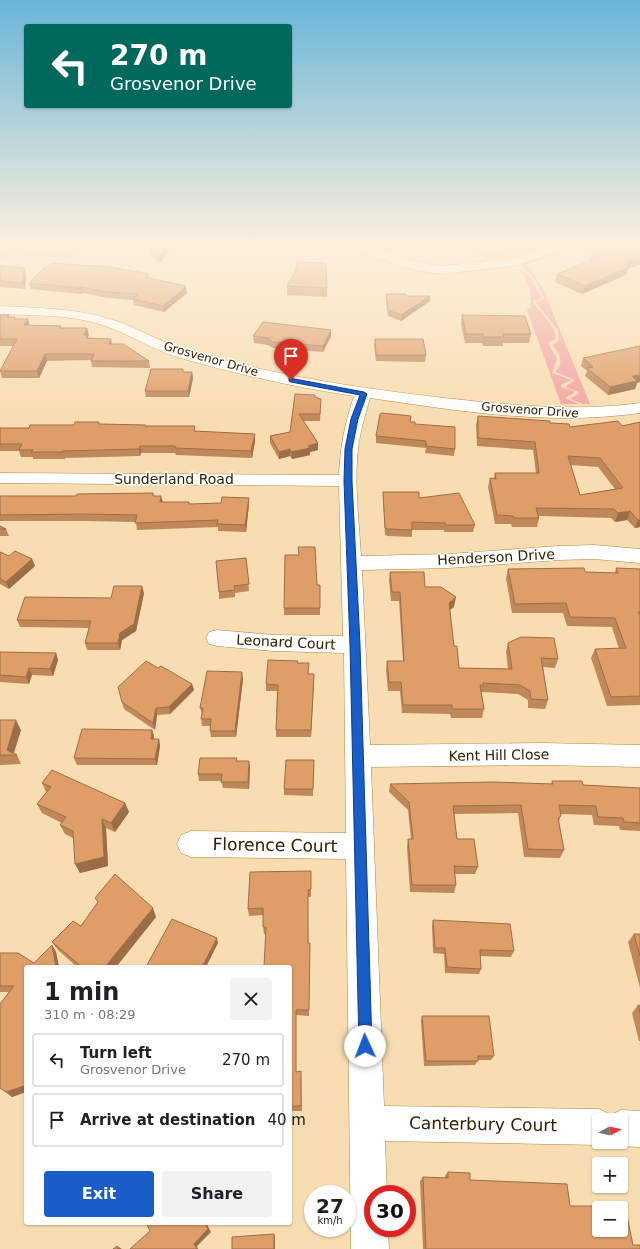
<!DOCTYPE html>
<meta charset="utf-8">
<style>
:root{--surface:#fff;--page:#f2f2f2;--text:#202124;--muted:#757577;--line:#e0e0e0;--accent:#185dc8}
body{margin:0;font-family:"DejaVu Sans",sans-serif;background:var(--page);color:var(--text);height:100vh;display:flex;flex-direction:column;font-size:15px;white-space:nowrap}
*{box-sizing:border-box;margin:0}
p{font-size:13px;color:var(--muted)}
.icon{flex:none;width:22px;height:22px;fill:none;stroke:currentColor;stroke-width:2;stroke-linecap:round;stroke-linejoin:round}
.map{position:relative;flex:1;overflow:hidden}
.sheet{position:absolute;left:24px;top:965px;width:268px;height:260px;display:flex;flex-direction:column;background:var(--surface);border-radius:4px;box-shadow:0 1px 3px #0004}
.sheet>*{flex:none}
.top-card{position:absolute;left:24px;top:24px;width:268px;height:84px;border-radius:4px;box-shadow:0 1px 3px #0004;background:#00695c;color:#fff;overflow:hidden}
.needle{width:26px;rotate:82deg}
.tools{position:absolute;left:592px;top:1113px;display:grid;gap:8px}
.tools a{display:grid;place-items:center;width:36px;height:36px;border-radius:4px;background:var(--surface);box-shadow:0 1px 3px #0004;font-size:20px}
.speed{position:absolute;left:304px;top:1185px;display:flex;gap:8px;font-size:20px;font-weight:700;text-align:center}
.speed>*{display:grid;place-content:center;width:52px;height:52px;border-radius:50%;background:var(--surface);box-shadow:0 1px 3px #0004;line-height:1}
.speed small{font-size:10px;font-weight:400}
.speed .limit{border:6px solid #d22;background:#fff;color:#111}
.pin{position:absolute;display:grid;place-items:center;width:34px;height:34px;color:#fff;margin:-41px -17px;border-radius:50% 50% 50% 0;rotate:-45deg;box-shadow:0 0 4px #0007}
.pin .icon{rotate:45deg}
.me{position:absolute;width:44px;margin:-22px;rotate:358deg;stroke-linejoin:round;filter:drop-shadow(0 0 3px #0008)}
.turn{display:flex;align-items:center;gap:14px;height:84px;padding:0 20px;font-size:18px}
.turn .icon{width:52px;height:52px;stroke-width:2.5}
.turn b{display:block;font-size:28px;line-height:34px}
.round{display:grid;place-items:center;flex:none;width:42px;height:42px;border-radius:4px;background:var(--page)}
.head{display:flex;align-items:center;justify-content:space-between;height:68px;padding:0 20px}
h1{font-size:24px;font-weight:700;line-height:30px}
.button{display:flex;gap:8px;margin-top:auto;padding:8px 20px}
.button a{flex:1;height:46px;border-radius:4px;background:var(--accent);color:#fff;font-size:16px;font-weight:700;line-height:46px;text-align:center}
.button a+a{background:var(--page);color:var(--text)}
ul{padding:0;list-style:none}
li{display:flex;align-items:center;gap:12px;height:54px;margin:0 8px 6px;padding:0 12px;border:2px solid var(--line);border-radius:4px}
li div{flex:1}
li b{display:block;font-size:15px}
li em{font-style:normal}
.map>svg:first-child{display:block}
.green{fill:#f4a3a2}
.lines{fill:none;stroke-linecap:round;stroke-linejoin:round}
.street-casing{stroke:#b0863b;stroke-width:1}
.secondary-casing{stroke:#b0863b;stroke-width:1}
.street{fill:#fff;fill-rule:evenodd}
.secondary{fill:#fff;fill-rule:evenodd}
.wall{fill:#c08759;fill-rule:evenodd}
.shaded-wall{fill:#9c6e48}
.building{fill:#df9d67;stroke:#9c6e48;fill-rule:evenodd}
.route{fill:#185dc8;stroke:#103c82}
.labels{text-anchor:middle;stroke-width:3;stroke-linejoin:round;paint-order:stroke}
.far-street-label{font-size:12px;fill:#312101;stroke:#fff}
.street-label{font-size:14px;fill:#312101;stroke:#fff}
.near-street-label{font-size:17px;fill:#312101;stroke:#fff}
</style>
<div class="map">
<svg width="640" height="1249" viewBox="0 0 640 1249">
<rect width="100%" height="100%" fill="#f8ddb2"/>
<path class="green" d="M0,246L20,247L10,258H0Z
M29,246L79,248L70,258L19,255Z
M464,246H530L493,260L488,259Z
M559,251L561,253L525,265L532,272L543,289L590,404H583L570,399L578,394L579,392L565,387L575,380L556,372C564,361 560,355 553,345L559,340L558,330L536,303L544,299V297L534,278L523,267V263Z
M522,270L531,278L541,297L540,299L533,301V303L550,323L556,335L555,339L548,343L557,359L552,373L571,380L561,385V387L574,391V393L565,398L579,404H561L527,310L531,307L530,290Z"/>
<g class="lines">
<g class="street-casing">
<path id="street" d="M0,306C37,308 74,308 110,319C129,324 147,335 165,342C181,349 198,354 215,358C290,378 367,389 444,398C510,405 574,412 640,403V413C550,426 459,411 370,398C365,415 360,432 358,449C354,484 359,521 361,556L449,554L558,546L594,545L640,549V563L594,559L558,560L449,568L362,570L370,745L542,743L640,745V767L542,765L371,767L384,1106L599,1109L611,1115L621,1110L640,1111V1147L621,1146L612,1142H621V1120H599V1142H605L599,1145L385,1141L387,1194H373V1228H388L389,1249H351L346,859L191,857L181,853L177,844L181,835L191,831L346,833L344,653L274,651L217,646L209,644L206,638L209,632L217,630L274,635L343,636L339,486L0,483V473L339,475C340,447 345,423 354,396C294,387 235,374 177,357C151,349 128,333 102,325C70,314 34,316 0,314Z"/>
</g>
<g class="secondary-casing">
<path id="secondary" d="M356,246H373L416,262L442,266L516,258L547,246H565L563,249L518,265L442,274L415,270L394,264L358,249Z"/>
</g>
<use href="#street" class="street"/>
<use href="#secondary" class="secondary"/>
</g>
<path class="wall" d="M172,246L160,263L151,257L150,251Z
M592,252L640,264L628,269L626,275L582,294L555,282L557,274L591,261L590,260Z
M0,266L26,274L25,289L0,287Z
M150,278L185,286L187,293L164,312L134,305L133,300L108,298L82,293L81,294L31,289L29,283Z
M287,286L327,288V297L287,295Z
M386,294L430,301L401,321L388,316L386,300Z
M0,315H9V317H15L16,319H28L29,325L61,326V328L89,335L88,336V338L112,344L149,361L150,368L92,367L91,360L47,361L39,378H2L0,371L14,346H0Z
M462,315L531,334L529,343H503V346H483L482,343H465L461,324Z
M331,330V336L323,352L273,348L268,345L254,343L253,336Z
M375,339L426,355L425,362L376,361L374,345Z
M583,358L637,383L635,389L608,395L585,376L587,371L581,366Z
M184,372H192L193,378L189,397H146L145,391Z
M295,394L315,397L321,399L320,421H303L318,443V450L310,452V455L292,459L290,456L279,459L270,443V436L290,432Z
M478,416L550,423L570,427L622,426L640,422V527L635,528L627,520L615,522L611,518L539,516V518L537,527H512L511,524H495L488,487L490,478H494L495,473H536L533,450L477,446L476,425ZM571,465L598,467L615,489L580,495Z
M410,422L455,449L454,456L425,453L426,448L376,443V436Z
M100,424L146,426L196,431L255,434V441L252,458L176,455L175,453H141L140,456L65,458V459H33V457H21L19,451H0V428H29L74,425Z
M383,492L419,498L475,525L473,532H444V530H412V537L388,536L385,535L383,499Z
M153,493L154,496L163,502L190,504H249L246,532L218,531V527L137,530L136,522L86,521H0V496H76Z
M0,526L6,529L9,536H0Z
M0,552L9,556L32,559L35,566L9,589L0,584Z
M246,558L249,591L235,593V597L219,599V592Z
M616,568L640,569V705L607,706L591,658L595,649H619L612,627L567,626L563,613H512L506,578L508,569L585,572L615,573Z
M390,572L425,587L454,607L450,610L454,646L459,668L508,669L506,652L508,643L558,659L555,668L543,667L548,700L545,709L528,708V700L518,694L482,692L481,693L484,709L482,718H451L450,714L402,713L400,691H388L386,670L387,661H403L399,601H391L389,581Z
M317,585H320V615H284V608Z
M144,593L136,631L122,640L120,650H87L85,643L89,628L20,627L17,620L111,598Z
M0,652L56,653L58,660L53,676L32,675L29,684L0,682Z
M298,663L309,674H314L311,737H276V730L277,691H266V684Z
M158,668L192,684L194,690L170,714L157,715L155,730L124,709L122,702Z
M243,679L236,737H211L210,731V726H202L201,719L202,714L200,708Z
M0,720L21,730L14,753L17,755L21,764L0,765Z
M152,730L154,736V739H159L160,746L157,765H77L74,758Z
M314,760L313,796L284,795V789Z
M237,761L250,767L249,789L223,788L221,781H199L198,774Z
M552,781L583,785L640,788V831L620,830L619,826L594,825L592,815L561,814L559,822L564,850L560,858L524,857L518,813L454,814L457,839L478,867L475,874H455L456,885L454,893L410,892L407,847L408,839H411L408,810L389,792L390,784H551Z
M42,783L125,803L129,812L115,832L106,828L108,866L80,873L73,838L65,834L60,825L62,823L42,813L37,804L46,792Z
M311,871V897H308L309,1016L296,1015V1072L301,1071L302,1111H290V967L266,934H264L263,927V915L249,916L248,909Z
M98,902L156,917L116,967H77L58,950L52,942L81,926Z
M433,920L514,951L511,957L480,956L481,969L479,974L445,973L444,954L433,953L432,926Z
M634,934H640V988L628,942Z
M52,945L56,952L59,967H26V1092L12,1097L0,1088V1004L9,992H0V953H18L34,963Z
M638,1005L640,1006V1041H639L632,1013Z
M422,1016L494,1056L491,1060H478L475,1065L424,1066L421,1021Z
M448,1172L470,1180L570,1206L633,1245L640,1249H423L420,1181L423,1177L445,1178V1176Z"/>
<path class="shaded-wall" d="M167,246H172L160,263L159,257Z
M640,257V264L628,269L626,275L582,294L585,286L626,262Z
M24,268L26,274L25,289L23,283Z
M185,286V288L186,287L187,293L164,312L163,306Z
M81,287L82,293L81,294L80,288Z
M430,296V301L401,321V315Z
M28,319L29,325H24Z
M87,328L89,335L88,336L89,341L84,335Z
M331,330V336L323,352V346Z
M111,339L112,345L109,344Z
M45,354L47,361L39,378L37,371Z
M192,372L193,378L189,397L188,391Z
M640,375V382L637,383L635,389L608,395L610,387L632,376Z
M255,434V441L252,458L251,451Z
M318,443V450L310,452V455L292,459L291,452L308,446Z
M140,446L141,453L140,456L139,449Z
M290,449V456L279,459V452Z
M161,496L163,503L160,502Z
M249,498V504L246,532L245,525Z
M630,511L627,520L615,522L618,513Z
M638,520H640V527L635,528Z
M32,559L35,566L9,589L6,582Z
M142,586L144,593L136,631L122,640L120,650L118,643L120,633Z
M456,597L454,607L447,612L449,603Z
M56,653L58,660L53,676L50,669Z
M29,668L32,675L29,684L26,677Z
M242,672L243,679L236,737L235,731Z
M314,674V681L311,737V730Z
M192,684L194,690L170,714L169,707Z
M156,708L157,715L155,730L153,723Z
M16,720L21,730L13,755L7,750Z
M152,730L154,736L152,746L151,739Z
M159,739L160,746L157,765L155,759Z
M249,761L250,767L249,789L248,782Z
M125,803L129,812L115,832L111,823Z
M102,819L106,828L108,866L80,873L75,864Z
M153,908L156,917L116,967H105Z
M217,938L218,943L206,967H202Z
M52,945L56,952L59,967H56Z
M24,1086L26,1088V1092L12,1097L6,1092Z
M205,1223H206L211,1232L197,1246L198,1249H197L194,1244Z
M274,1234L275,1237V1249H274Z
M117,1246L122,1249H118Z"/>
<path class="building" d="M153,246H167L159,257L150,251Z
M609,246H640V257L626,262L629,267L585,286L557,274L602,256L592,252Z
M297,262L326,263L327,288L287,286L296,270Z
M52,263L110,267L149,274L146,277L185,286H184L186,287L163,306L133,299L139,294L107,292L81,287L80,288L29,283L45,267H49Z
M0,266L24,268L23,283L0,281Z
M386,294H406L407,296H430L401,315L388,310Z
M0,315H9L7,317H15L14,319H28L24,325L61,326L59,328H87L84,335H88L86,338L111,339L109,344H123L149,361H91L94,354H45L37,371H0L17,339H0Z
M462,315L525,316L531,334H503L504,337H484L483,334H466Z
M263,322L331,330L323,346L272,342L268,338L253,336Z
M375,339H423L426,355H376Z
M640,346V375L632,376L637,381L610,387L587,368L593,367L583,358Z
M151,369H183V372H192L188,391H145Z
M295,394L315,395V397L321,399L320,414H299L318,443L308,446L310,448L291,452L290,449L279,452L270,436L290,432Z
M382,413L411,416L410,422H415V424L455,427V449L426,446V441L376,436L380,414Z
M478,416L550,421V423L569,424L570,427L618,421L622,426L640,422V520H638L630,511L618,513L614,509L536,508L539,518H514L513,516L497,515L490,478L496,479L495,473H539L535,442L478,438ZM568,456L600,458L623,488L580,495Z
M75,422H99V424L146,425L145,426H195L194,431L255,434L251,451L175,448V446H140L139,449L63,451V452H31L33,450H19L22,444H0V428H29L30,425H74Z
M383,492H419V498L459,493L475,525H445V523L412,522V530L388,529L385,528Z
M153,493V496H161L160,502H189V504L221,503L222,497L249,498L245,525L217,524L218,520L135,523L137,515L84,514L0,515V496H76L77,494Z
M0,526L6,529H0Z
M298,547H315L317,585H320V608H284L285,555H299Z
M15,551L32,559L6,582L0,579V552L9,556Z
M246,558L249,584L234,586L235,590L219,592L216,561Z
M584,568L585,572L618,573L616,568L640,569V612H638L640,615V696L611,697L595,649L626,648L615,618L570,617L566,603L515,604L508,569Z
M390,572H424L425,587H441L456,597L449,603L454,646H457L459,668L512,669L508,643L521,637L554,638L558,659L541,658L548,700L531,699L530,691L520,685L483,683V686L480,685L484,709H452V705H403L401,682H389L387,661H404L400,592H392Z
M114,586H142L134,624L120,633L118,643H85L91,621L17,620L25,597L111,598Z
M0,652L56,653L50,669L29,668L26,677L0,675Z
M268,660L298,661L297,663H309L308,674H314L311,730H276L278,685L266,684Z
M146,661L158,668L161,666L192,684L169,707L156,708L153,723L122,702L118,687Z
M207,671L242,672L235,731H210L211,719H201L203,708H200Z
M0,720H16L7,750L17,755H0Z
M82,729L152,730L151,739H159L155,759L74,758Z
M200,758H237L236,761H249L248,782H221L222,774H198Z
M286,760H314L313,789H284Z
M52,770L125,803L111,823L102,819L104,857L75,864L73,831L60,825L66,817L37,804L51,787L42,783Z
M552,781H582L583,785L640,788V823L624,822L623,818L598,817L596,806L559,805L561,816L558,818L564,850L528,849L521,805L453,806L457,839H474L478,867L454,866L456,885H412L408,839H413L409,802L390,784L493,782L553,784Z
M311,871V889L308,890V943H310L309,1010H296V1072L301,1071V1106H290V967H264L266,927H263V908L248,909L250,872Z
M115,874L153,908L105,967H82L52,942L73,921L81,926L98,902L95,898Z
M172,919L217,938L202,967H150V966L147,965Z
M433,920L510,924L514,951L480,950L481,969L447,967L445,948H435Z
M634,934H640V956Z
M52,945L56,967H26V1088L24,1086L6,1092L0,1088V1004L14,986H0V953H18L34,963Z
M638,1005L640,1006V1012Z
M422,1016H489L494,1056H478V1061H426Z
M448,1172L470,1173V1180L567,1184L570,1206H625L633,1245H640V1249H426L423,1177L448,1178ZM599,1208H621V1230H599Z
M146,1223H205L208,1229L194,1244L197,1249H130L150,1231Z
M274,1234V1249H232V1237Z
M117,1246L118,1249H113Z"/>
<linearGradient id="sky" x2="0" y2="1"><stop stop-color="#69b6d8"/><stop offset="0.58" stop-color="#fcf0dc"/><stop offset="1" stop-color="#fcf0dc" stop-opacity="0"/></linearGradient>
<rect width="640" height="421" fill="url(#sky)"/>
<path class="route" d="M289,378L364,392L367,394L358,419L352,449V481L360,645L372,1046L370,1051L365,1053L361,1051L359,1046L350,645L344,481L345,449L351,419L360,395L291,382L289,381Z"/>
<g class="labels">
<g class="far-street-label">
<text transform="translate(211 359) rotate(16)" y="4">Grosvenor Drive</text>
<text transform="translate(530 410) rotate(4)" y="4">Grosvenor Drive</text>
</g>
<g class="street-label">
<text x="174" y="484">Sunderland Road</text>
<text transform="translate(496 557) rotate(-3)" y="5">Henderson Drive</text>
<text transform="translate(286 642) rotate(3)" y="5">Leonard Court</text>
<text transform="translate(499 755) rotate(-1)" y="5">Kent Hill Close</text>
</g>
<g class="near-street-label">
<text transform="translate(275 845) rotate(1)" y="6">Florence Court</text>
<text transform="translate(483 1124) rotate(1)" y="6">Canterbury Court</text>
</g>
</g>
</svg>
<div class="tools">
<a><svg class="needle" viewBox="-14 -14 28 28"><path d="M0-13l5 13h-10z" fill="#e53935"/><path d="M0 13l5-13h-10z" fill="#757577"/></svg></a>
<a>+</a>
<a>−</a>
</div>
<div class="speed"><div>27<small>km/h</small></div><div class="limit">30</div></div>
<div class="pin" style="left:291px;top:380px;background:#d93025"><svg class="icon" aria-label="arrive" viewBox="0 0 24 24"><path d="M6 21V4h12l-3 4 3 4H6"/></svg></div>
<svg class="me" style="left:365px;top:1046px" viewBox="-20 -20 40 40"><circle r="19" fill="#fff"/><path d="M0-13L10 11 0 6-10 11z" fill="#185dc8"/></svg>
<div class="top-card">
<div class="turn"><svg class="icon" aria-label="left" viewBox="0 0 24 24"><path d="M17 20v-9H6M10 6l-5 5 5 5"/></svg><div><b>270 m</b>Grosvenor Drive</div></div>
</div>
<section class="sheet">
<div class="head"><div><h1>1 min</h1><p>310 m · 08:29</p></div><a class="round"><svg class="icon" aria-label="close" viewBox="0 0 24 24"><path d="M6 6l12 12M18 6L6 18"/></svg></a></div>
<ul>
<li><svg class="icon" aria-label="left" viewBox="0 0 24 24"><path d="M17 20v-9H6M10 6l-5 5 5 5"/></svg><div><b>Turn left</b><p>Grosvenor Drive</p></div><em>270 m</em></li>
<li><svg class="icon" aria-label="arrive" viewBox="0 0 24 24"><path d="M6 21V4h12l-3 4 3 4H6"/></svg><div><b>Arrive at destination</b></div><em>40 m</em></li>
</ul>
<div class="button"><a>Exit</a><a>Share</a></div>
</section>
</div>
